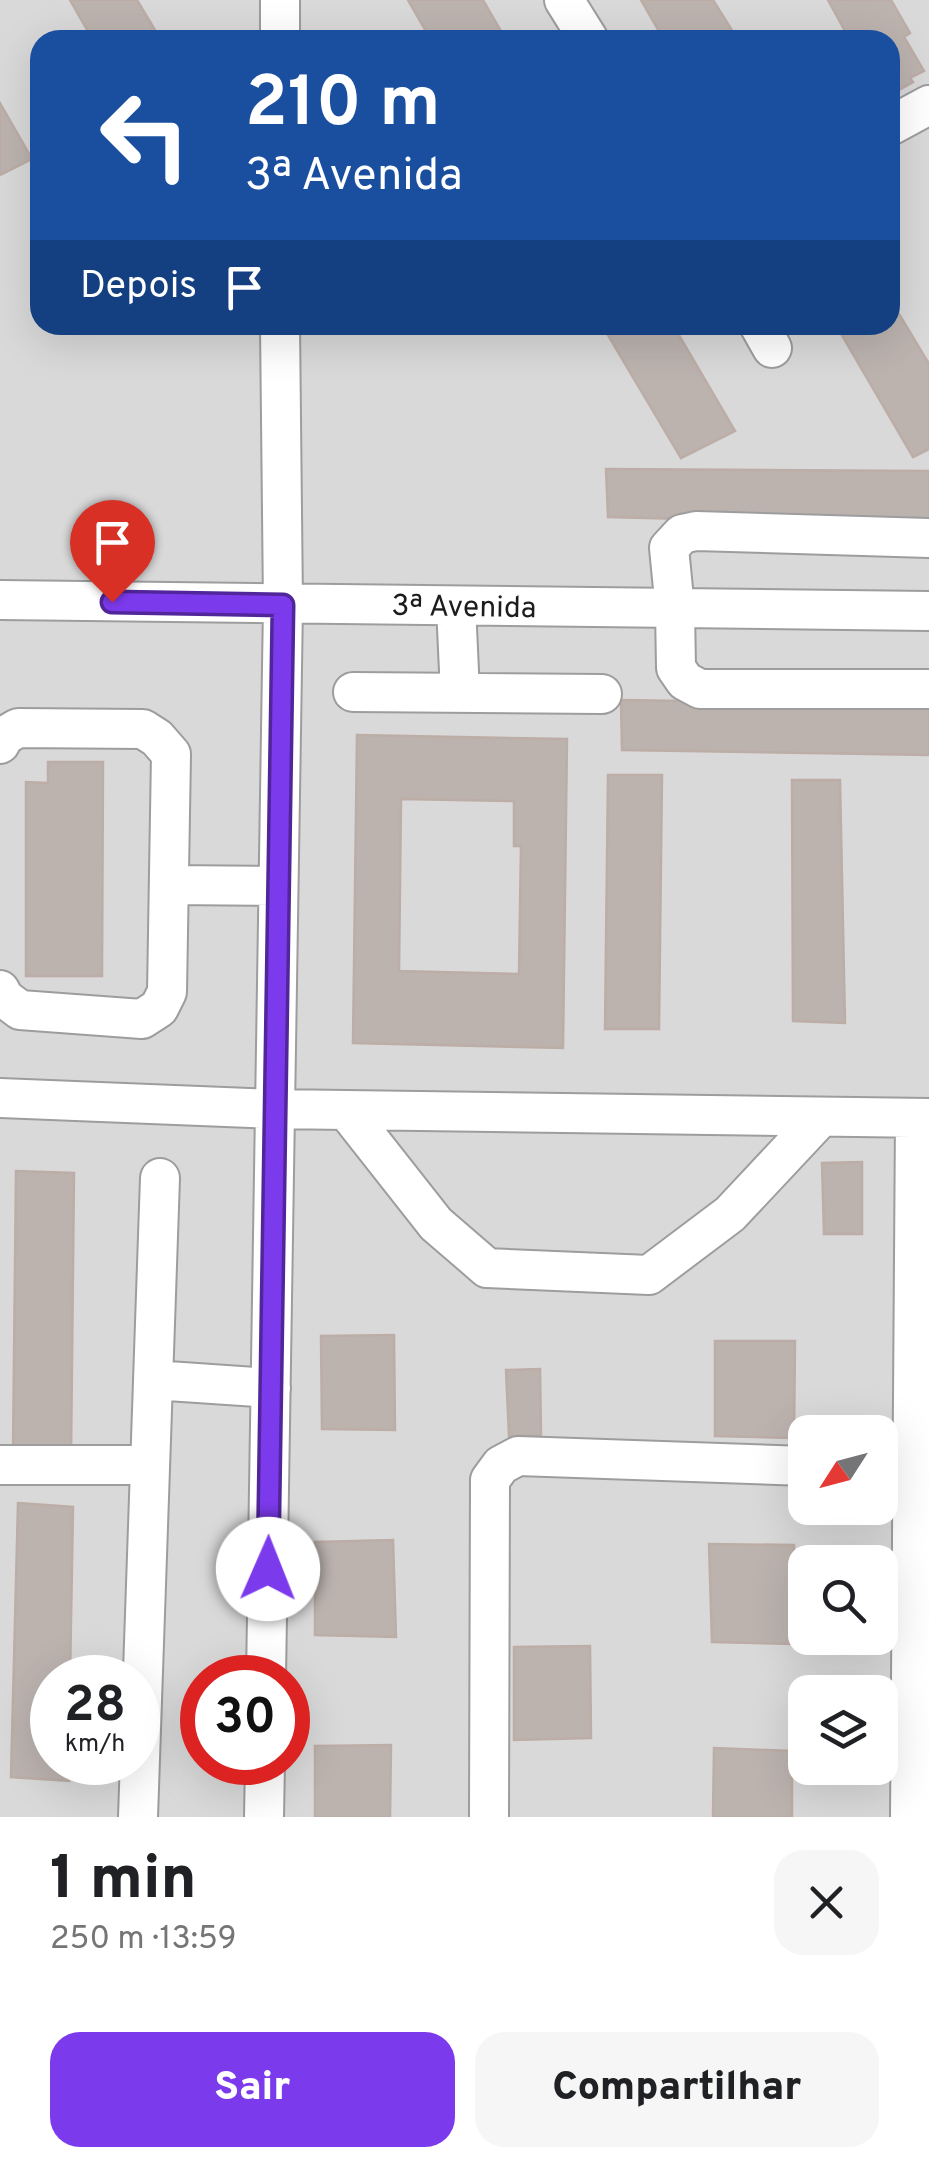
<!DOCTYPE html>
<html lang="pt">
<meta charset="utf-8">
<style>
:root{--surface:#fff;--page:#f6f6f6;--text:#202124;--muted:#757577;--accent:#7c3aed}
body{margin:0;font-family:Overpass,sans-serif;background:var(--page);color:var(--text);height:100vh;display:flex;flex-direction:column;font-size:38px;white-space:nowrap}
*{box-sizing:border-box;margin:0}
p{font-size:32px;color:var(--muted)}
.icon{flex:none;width:55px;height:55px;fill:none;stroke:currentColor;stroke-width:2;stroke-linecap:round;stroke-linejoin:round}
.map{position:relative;height:1817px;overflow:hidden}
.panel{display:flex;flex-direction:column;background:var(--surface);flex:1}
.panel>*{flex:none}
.hud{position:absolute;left:30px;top:30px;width:870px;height:305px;border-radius:30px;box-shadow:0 10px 40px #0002;background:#1a4fa0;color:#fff;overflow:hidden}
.needle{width:65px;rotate:234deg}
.buttons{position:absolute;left:788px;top:1415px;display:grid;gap:20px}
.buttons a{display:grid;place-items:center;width:110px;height:110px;border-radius:20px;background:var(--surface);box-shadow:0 10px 40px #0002;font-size:50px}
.speed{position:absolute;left:30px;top:1655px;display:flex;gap:20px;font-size:50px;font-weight:700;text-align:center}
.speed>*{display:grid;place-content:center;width:130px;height:130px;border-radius:50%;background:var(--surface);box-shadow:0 10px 40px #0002;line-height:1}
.speed small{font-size:25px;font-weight:400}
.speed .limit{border:15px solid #d22;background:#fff;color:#111}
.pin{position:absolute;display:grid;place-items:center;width:85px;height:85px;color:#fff;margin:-102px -42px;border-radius:50% 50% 50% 0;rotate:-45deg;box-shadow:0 0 10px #0007}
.pin .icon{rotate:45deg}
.me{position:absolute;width:110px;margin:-55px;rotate:1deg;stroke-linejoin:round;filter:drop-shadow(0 0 8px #0008)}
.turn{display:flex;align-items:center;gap:35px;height:210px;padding:0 50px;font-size:45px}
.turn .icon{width:130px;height:130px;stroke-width:2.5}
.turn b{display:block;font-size:70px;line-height:85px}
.then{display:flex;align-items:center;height:95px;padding:0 50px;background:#0003;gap:20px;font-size:38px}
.round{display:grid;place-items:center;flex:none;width:105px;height:105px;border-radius:30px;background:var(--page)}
.head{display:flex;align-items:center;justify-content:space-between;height:170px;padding:0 50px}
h1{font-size:60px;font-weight:800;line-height:75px}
.button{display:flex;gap:20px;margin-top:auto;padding:20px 50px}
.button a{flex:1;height:115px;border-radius:30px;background:var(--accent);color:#fff;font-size:40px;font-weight:800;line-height:115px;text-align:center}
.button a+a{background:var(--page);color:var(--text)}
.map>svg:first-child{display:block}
.residential{fill:#dad9d9;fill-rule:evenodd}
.building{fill:#bcb3af;stroke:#bcada6;stroke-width:2.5;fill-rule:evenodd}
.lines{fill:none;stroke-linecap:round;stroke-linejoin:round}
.minor-casing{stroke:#9d9d9d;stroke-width:42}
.minor{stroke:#fff;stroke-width:38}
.route-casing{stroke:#51269a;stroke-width:25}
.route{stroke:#7c3aed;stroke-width:18}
.labels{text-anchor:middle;stroke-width:10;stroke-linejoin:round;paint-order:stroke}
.street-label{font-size:30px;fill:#1c1c1c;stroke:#fff}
</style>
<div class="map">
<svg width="929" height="1817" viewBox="0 0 929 1817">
<rect width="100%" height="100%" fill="#ece8e2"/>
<path class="residential" d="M0,0H929V1817H0ZM40,40H890V325H40ZM805,1432H880V1508H805ZM805,1562H880V1638H805ZM52,1678H138V1762H52ZM202,1678H288V1762H202ZM805,1692H880V1768H805Z"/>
<path class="building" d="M70,0H137L161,40H93Z
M408,0H483L506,40H431Z
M641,0H713L738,40H664Z
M828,0H891L910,33L904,37L924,71L910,78L913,82L890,95V40H850Z
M0,103L32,159L0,175Z
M890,299L929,364V449L913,457L836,325H890Z
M602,325H673L735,431L681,458Z
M606,469L929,471V525L608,517Z
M621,700L929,705V755L622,750Z
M357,735L567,739L563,1048L353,1043ZM401,799L514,801V846H521L519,974L399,971Z
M48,762H103L102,976H26V782L48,783Z
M608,775H662L659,1029H605Z
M792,780H840L845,1023L793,1021Z
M862,1162V1234H824L822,1163Z
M16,1171L74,1173L71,1456L13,1452Z
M394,1335L395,1430L322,1429L321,1336Z
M715,1341H795L794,1438L715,1436Z
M540,1369L541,1435L509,1436L506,1370Z
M18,1503L73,1507L70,1678H52V1762H69V1781L11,1777Z
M393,1540L396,1637L315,1635V1542Z
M709,1544L794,1545L795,1644L712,1642Z
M590,1646L591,1738L514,1740V1647Z
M391,1745L390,1817H315V1746Z
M714,1748L792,1751V1817H713Z"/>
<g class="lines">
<g class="minor-casing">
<path id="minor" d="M280,0V40
M564,0L589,40
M890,126L929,105
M759,325L772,348
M929,538L696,531L682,534L669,548L675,609L676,668L685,681L700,689H929
M0,600L929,611
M456,606L460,693
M353,692L602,694
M0,744L4,736L18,728L143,729L157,738L171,754L167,992L159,1008L142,1019L20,1010L4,998L0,990
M170,885L278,886
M0,1098L274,1109L929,1118
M347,1111L436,1224L487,1268L649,1275L730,1214L821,1117
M153,1380L271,1388
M0,1465H150
M266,1678L283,605L280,325
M138,1817L160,1178
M264,1817L265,1762
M489,1817L490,1480L501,1465L518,1456L805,1466
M910,1817L915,1118"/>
</g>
<use href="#minor" class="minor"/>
</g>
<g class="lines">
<g class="route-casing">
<path id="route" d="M112,602L283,605L268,1569"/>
</g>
<use href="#route" class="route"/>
</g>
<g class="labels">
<g class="street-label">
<text transform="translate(464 606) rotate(1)" y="10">3ª Avenida</text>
</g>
</g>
</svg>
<div class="buttons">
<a><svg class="needle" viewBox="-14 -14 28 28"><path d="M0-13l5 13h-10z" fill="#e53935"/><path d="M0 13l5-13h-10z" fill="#757577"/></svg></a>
<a><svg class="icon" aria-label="search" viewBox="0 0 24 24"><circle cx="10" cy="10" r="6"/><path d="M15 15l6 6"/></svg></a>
<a><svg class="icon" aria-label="layers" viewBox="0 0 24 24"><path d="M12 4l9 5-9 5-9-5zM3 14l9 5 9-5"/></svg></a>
</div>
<div class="speed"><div>28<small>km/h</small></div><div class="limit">30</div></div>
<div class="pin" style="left:112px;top:602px;background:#d93025"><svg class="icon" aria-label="arrive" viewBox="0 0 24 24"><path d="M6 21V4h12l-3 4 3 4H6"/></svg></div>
<svg class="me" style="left:268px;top:1569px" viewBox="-20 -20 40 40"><circle r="19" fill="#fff"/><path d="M0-13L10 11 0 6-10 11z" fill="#7c3aed"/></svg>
<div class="hud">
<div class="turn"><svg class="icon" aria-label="left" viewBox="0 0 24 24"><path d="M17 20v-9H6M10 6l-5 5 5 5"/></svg><div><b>210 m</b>3ª Avenida</div></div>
<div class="then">Depois<svg class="icon" aria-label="arrive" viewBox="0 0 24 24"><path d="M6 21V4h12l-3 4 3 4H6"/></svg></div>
</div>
</div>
<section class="panel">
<div class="head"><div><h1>1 min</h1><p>250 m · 13:59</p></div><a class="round"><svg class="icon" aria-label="close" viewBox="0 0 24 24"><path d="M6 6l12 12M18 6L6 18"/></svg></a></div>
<div class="button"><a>Sair</a><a>Compartilhar</a></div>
</section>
